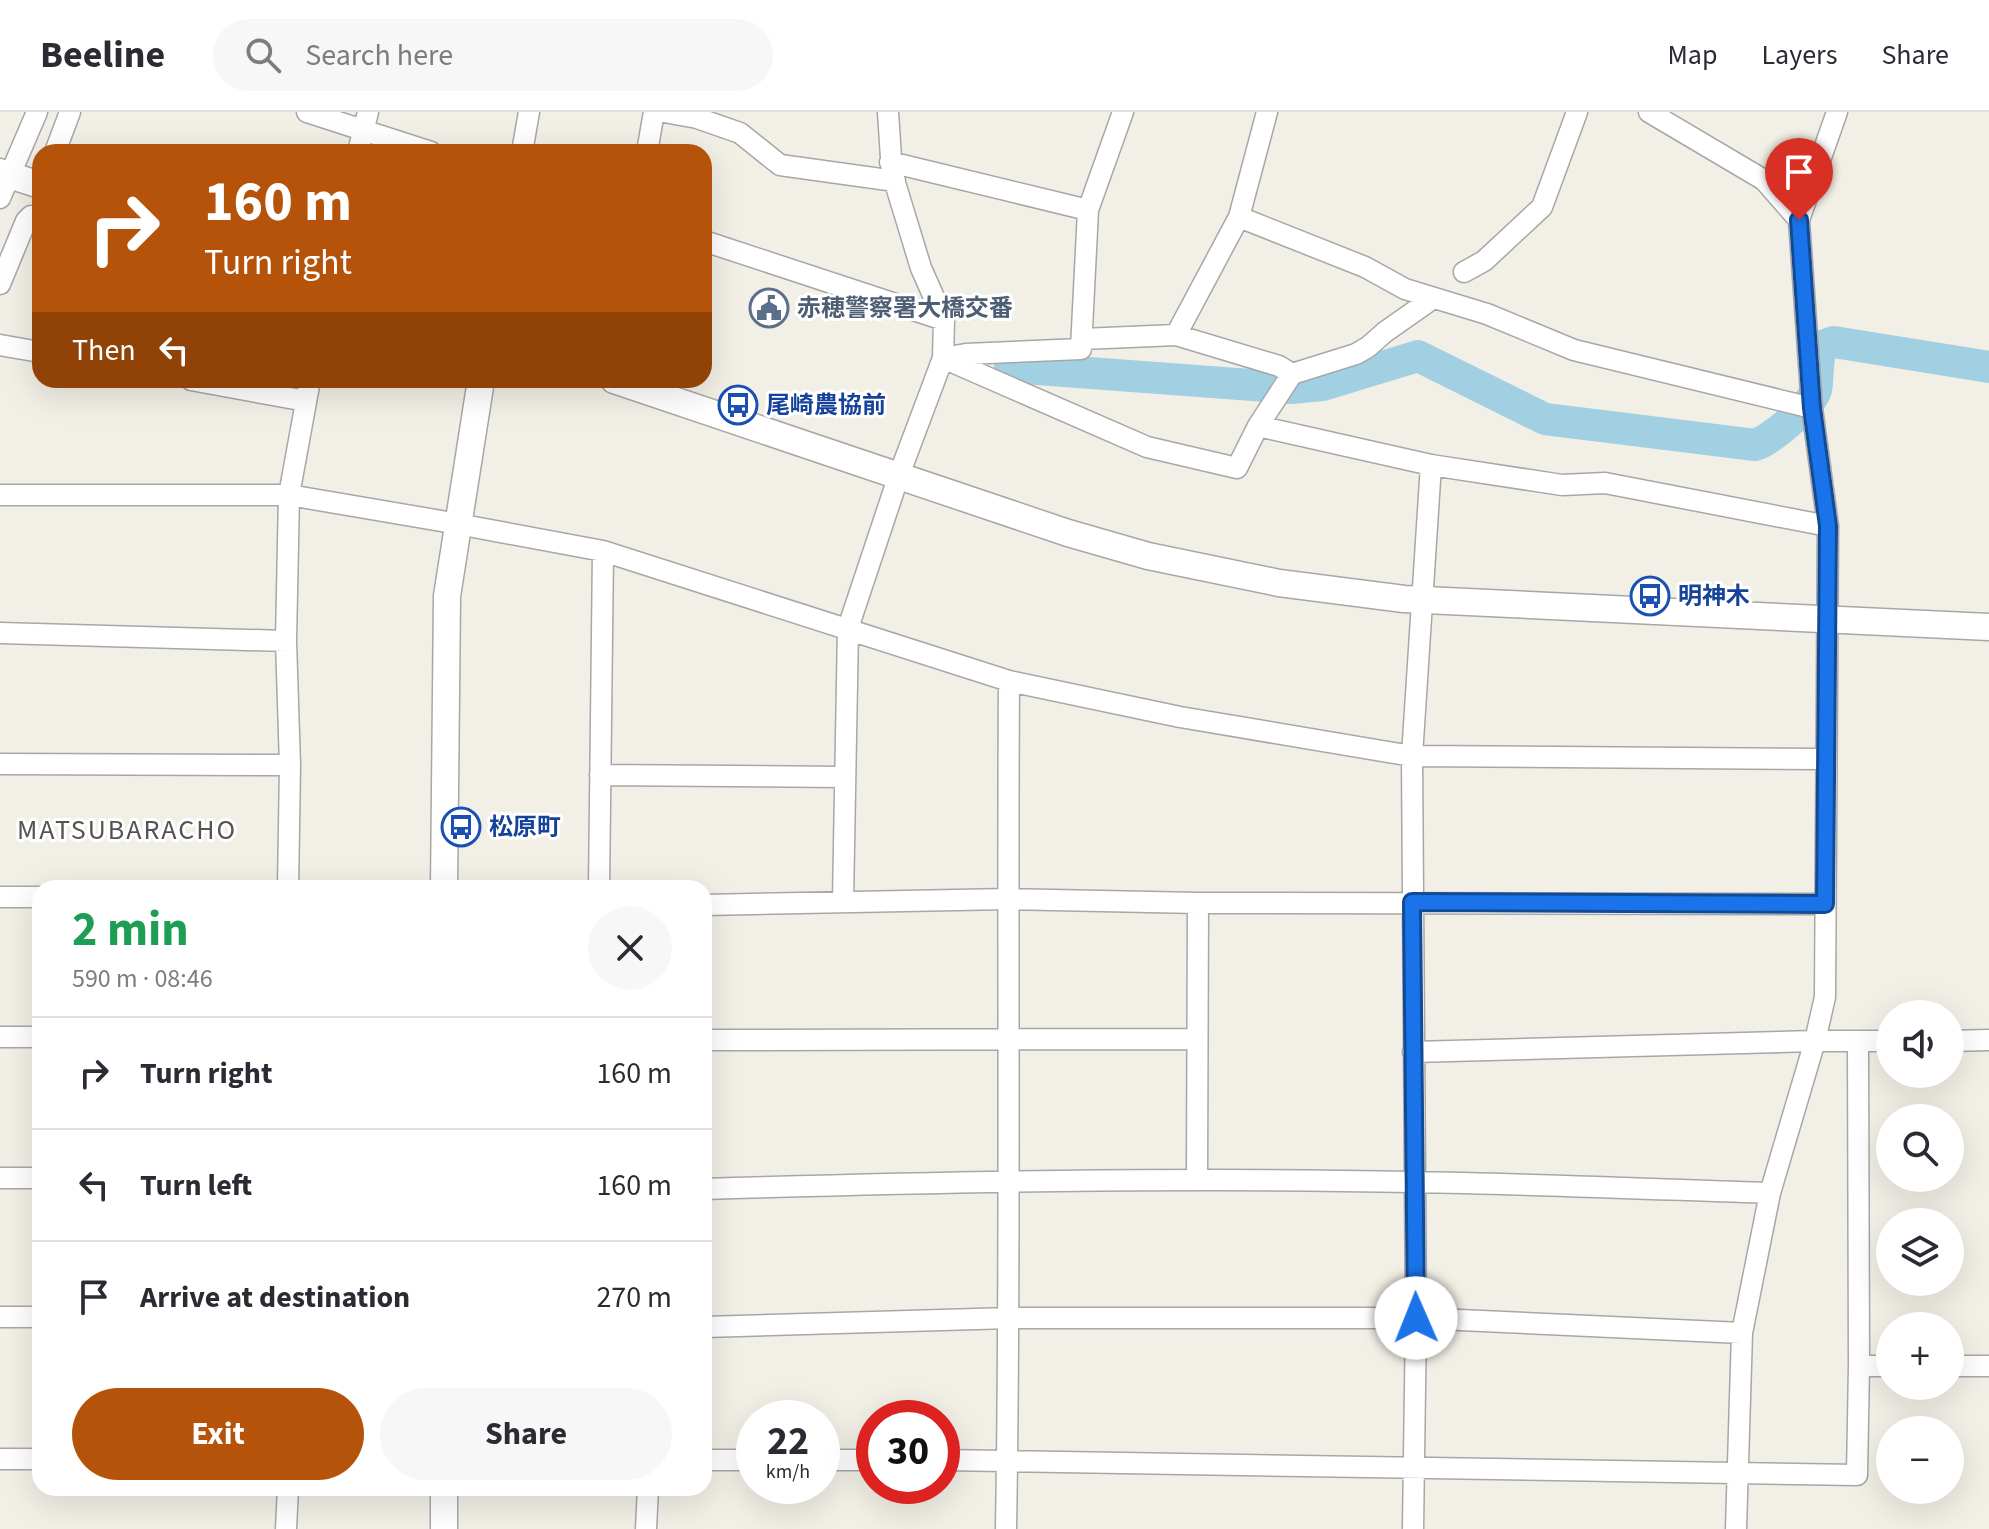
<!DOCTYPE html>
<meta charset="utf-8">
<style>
:root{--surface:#fff;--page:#f7f7f7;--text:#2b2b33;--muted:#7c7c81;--line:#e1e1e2;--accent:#b45309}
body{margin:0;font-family:"Source Sans 3","Noto Sans JP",sans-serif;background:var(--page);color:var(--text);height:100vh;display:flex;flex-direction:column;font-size:30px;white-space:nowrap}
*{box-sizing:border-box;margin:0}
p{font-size:26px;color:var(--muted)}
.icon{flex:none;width:44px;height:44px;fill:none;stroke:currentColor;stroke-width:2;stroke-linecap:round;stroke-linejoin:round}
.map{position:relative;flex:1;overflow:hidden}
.drawer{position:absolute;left:32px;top:768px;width:680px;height:616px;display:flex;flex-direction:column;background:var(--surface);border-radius:24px;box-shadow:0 8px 32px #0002}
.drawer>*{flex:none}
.banner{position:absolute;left:32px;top:32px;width:680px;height:244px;border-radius:24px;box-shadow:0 8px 32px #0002;background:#b45309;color:#fff;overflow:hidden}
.tools{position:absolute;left:1876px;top:888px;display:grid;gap:16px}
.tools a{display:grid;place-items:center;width:88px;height:88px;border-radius:50%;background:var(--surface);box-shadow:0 8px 32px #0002;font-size:40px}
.speed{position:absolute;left:736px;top:1288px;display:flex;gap:16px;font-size:40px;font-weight:700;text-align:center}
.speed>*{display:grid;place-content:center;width:104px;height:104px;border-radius:50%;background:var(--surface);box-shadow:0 8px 32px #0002;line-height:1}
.speed small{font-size:20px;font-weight:400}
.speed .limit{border:12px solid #d22;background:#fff;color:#111}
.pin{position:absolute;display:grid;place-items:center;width:68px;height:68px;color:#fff;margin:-82px -34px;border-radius:50% 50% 50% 0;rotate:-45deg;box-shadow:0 0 8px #0007}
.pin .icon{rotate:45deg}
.me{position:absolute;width:88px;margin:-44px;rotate:359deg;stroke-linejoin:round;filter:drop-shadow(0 0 6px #0008)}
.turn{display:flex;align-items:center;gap:28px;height:168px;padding:0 40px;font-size:36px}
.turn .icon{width:104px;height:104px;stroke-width:2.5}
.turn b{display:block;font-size:56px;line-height:68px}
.then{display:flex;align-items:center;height:76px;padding:0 40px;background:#0003;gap:16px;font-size:30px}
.round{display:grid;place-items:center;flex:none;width:84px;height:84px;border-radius:42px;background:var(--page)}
.summary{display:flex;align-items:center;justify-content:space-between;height:136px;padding:0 40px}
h1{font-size:48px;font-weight:700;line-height:60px;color:#1e9e55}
.button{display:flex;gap:16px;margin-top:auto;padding:16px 40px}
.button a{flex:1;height:92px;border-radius:48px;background:var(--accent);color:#fff;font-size:32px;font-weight:700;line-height:92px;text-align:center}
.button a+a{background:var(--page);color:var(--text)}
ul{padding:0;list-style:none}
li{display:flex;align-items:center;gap:24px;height:112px;padding:0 40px;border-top:2px solid var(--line)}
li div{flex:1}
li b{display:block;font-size:30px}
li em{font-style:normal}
header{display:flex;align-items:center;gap:48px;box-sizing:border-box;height:112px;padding:0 40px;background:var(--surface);border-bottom:2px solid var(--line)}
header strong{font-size:38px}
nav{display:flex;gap:44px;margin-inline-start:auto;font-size:28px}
.search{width:560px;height:72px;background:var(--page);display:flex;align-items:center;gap:20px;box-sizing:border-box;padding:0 28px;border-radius:44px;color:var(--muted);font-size:30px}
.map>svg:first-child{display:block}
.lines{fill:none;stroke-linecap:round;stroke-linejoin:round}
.river{stroke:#a2d0e3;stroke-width:32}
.minor-casing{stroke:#a7a7a7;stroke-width:23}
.tertiary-casing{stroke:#a7a7a7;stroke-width:29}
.minor{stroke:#fff;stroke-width:20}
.tertiary{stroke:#fff;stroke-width:26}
.route-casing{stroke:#114b97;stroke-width:20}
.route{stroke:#1a73e8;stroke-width:14}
.labels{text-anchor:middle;stroke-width:6;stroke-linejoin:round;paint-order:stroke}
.service-label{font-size:24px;font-weight:bold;fill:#4e5e75;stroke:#fff;text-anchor:start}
.transit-label{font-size:24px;font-weight:bold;fill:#164399;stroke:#fff;text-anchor:start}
.quarter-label{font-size:28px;letter-spacing:2px;fill:#535353;stroke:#fff}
</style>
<header>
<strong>Beeline</strong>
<div class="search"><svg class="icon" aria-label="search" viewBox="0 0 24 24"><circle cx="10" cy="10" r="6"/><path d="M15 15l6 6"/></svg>Search here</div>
<nav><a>Map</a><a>Layers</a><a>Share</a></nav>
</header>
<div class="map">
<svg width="1989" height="1417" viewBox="0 0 1989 1417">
<rect width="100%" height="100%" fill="#f2efe6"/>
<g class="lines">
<path class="river" d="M1010,255L1291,276L1323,273L1418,244L1545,307L1755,333C1770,329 1812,293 1816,278C1819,263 1816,249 1822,234L1834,230L1989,255"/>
<g class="minor-casing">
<path id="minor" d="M307,0L431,40
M664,0L697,6L740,21L780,53L895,69
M888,0L892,61L921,156L944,208L943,246L966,242L1081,237L1088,98L1123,0
M1649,0L1764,68L1799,108
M55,40L70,0
M358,40L368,0
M522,40L529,0
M647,40L654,0
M890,50L1088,98
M0,86L37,0
M1239,105L1365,155L1405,177L1487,202L1574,238L1812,296
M704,129L944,208
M1464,160L1484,149L1542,95L1577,0
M0,172L26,109L31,104L40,107
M1176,223L1239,105L1267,0
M1082,227L1176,223L1279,254L1292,262
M0,233L40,240
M191,268L306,289
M1258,314L1431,353L1562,373L1605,371L1828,414
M0,383H289L447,410L603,439L1009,569L1180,605L1412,644L1826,647
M0,521L286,529
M0,652L290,653
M600,663L844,665
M288,776L290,653L286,529L289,383L310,268
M599,776L603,439
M0,785H40
M843,789L848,516L899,363L943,246L1147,335L1237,356L1258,314L1292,262L1356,242L1368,235L1385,220L1432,187
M704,793L1008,787L1198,791L1825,792
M0,925H40
M704,928L1197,927
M1950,929L1989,928
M1413,940L1815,929H1890
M0,1066H40
M1197,1068L1198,791
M704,1077C940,1070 1176,1065 1413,1070C1532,1072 1651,1077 1770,1081
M0,1205H40
M704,1215L1010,1206H1416L1742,1221
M1859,1254H1890
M1950,1254H1989
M0,1347H40
M704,1348H754
M822,1348H874
M942,1348L1857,1363L1859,1254L1858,930
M286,1417L288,1376
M646,1417L648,1376
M1006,1417C1011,1134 1007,852 1009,569
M1413,1417L1416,1206L1412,644L1431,353
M1736,1417L1742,1221L1770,1081L1815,929L1825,885L1828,414L1812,296L1799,108L1837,0"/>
</g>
<g class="tertiary-casing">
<path id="tertiary" d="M0,60L40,73
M614,268L1068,421L1148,444L1279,471L1404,487L1989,515
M444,776L447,484L481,268
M444,1376V1417"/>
</g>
<use href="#minor" class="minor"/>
<use href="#tertiary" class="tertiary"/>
</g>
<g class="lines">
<g class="route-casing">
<path id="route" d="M1416,1206L1412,790L1825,792L1828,414L1812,296L1799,108"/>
</g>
<use href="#route" class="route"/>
</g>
<defs>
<g id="civic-ring" transform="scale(2)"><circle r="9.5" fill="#fff" stroke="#5c6f8a" stroke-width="1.5"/><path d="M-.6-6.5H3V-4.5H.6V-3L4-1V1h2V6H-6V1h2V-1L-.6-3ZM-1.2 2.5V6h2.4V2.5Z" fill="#5c6f8a"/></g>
<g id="bus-ring" transform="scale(2)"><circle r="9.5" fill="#fff" stroke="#1a4fb4" stroke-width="1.5"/><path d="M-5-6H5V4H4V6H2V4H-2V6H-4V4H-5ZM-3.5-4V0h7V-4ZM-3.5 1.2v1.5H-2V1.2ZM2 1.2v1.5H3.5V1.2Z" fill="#1a4fb4"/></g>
</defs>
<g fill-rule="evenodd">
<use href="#civic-ring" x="769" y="196"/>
<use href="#bus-ring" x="738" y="293"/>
<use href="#bus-ring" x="1650" y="484"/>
<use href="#bus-ring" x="461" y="715"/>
</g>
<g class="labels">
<g class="service-label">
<text x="797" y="204">赤穂警察署大橋交番</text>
</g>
<g class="transit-label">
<text x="766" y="301">尾崎農協前</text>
<text x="1678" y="492">明神木</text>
<text x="489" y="723">松原町</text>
</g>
<g class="quarter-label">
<text x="127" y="727">MATSUBARACHO</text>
</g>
</g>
</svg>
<div class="tools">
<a><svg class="icon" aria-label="sound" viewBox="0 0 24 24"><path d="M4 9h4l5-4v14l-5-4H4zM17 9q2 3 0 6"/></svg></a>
<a><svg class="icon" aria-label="search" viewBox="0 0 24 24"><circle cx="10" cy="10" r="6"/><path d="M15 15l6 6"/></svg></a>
<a><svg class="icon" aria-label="layers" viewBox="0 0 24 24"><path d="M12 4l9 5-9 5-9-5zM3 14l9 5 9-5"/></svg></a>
<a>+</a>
<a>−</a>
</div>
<div class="speed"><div>22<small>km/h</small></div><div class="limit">30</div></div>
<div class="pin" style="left:1799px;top:108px;background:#d93025"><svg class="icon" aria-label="arrive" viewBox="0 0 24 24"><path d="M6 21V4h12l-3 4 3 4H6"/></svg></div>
<svg class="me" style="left:1416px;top:1206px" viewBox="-20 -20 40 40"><circle r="19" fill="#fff"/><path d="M0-13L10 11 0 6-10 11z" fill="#1a73e8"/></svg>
<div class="banner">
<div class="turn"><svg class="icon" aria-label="right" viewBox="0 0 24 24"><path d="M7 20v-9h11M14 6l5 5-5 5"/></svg><div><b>160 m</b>Turn right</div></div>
<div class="then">Then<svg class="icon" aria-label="left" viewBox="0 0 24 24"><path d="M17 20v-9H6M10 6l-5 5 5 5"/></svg></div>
</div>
<section class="drawer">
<div class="summary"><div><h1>2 min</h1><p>590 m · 08:46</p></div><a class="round"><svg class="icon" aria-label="close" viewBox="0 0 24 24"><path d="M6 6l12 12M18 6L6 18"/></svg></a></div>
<ul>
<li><svg class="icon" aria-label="right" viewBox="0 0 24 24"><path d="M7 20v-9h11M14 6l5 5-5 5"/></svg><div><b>Turn right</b></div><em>160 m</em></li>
<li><svg class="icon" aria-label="left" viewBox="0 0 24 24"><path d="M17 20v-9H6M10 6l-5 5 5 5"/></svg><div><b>Turn left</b></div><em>160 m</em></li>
<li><svg class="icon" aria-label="arrive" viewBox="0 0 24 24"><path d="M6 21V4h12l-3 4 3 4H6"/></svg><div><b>Arrive at destination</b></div><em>270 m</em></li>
</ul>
<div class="button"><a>Exit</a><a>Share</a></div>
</section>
</div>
